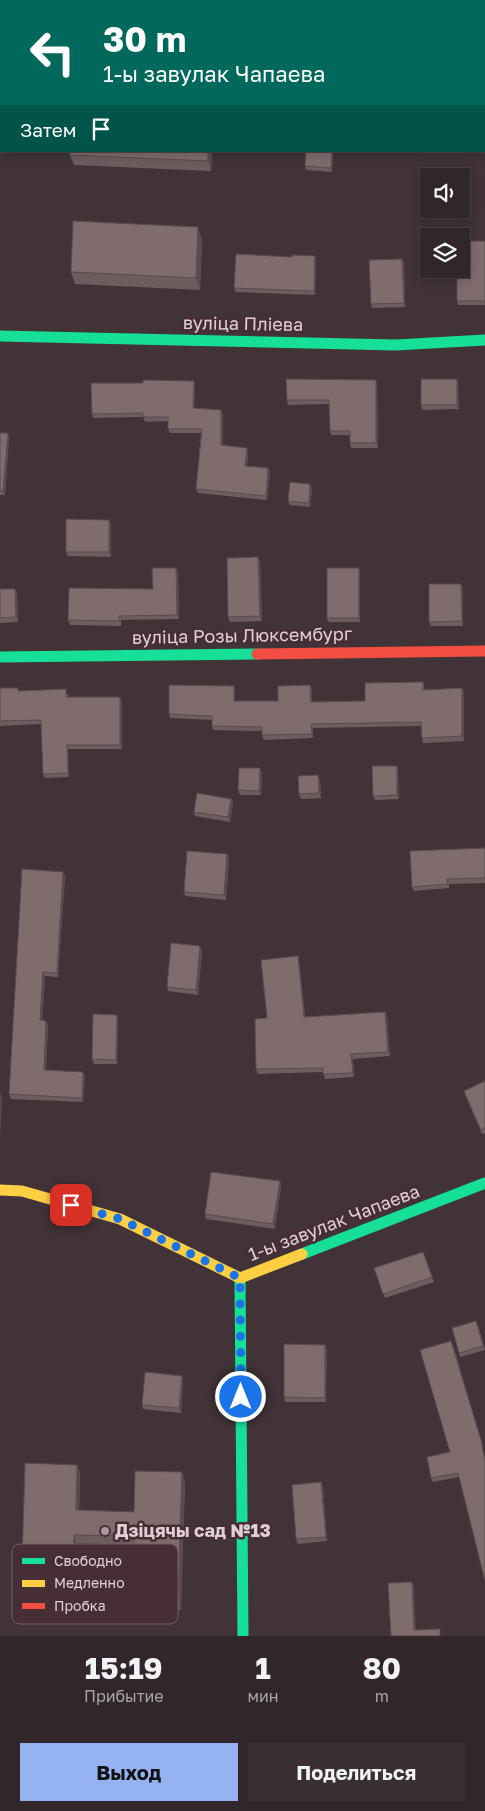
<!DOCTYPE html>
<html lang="ru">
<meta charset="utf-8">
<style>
:root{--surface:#312629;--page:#392e31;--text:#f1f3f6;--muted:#a8a5a8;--line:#4c4346;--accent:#95b2f1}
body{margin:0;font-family:"Golos Text",sans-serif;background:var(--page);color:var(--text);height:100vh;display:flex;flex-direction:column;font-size:19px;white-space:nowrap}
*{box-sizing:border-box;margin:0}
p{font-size:16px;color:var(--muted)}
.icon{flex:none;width:28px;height:28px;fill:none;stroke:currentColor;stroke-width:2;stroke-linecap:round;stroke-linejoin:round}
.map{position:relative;height:1636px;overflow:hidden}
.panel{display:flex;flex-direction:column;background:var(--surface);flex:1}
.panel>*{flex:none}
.top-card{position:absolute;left:0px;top:0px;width:485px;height:152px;box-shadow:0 2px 12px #0003,0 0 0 1px var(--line);background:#00695c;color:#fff;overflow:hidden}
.buttons{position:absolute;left:420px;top:168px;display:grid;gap:10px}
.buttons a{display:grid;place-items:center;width:50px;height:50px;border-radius:0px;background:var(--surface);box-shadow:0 2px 12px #0003,0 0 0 1px var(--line);font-size:25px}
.pin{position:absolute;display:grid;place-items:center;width:42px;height:42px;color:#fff;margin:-21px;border-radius:10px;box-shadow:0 2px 8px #0006}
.me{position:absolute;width:55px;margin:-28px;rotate:0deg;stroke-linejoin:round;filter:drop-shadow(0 0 4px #0008)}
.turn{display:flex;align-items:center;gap:18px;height:105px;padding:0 20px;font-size:22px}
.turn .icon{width:65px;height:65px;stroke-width:2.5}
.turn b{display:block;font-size:35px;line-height:42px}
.then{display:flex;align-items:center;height:48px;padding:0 20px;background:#0003;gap:10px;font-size:19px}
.eta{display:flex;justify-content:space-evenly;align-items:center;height:85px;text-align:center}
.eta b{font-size:30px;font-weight:700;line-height:35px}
.cta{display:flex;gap:10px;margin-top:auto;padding:10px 20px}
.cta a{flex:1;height:58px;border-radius:0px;background:var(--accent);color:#111;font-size:20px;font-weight:700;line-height:58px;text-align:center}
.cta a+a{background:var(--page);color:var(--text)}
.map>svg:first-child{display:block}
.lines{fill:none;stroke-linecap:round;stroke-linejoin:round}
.street{stroke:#7b6c74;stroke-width:22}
.fast{stroke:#16e098;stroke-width:11}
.slow{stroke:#ffcf43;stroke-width:11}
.jam{stroke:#f24e42;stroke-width:11}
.wall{fill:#6e5c5e}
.shaded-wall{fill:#5a4b4c}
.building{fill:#806b6d;stroke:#5a4b4c}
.route{stroke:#1a73e8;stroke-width:9;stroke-dasharray:0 16.2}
.poi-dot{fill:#a9999d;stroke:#472d34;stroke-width:2}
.labels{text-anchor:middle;stroke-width:5;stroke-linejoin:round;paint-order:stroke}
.street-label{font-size:18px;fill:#e1d0d4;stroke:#472d34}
.poi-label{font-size:18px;font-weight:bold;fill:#e1d0d4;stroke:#472d34;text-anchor:start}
.key{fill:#472d34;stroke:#755e64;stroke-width:1}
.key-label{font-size:14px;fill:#e1d0d4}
</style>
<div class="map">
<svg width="485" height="1636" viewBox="0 0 485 1636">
<rect width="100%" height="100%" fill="#413337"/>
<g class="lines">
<path class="street" d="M0,66H1
M484,90H485"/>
<path class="fast" d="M0,336L396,345L485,340
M0,657L257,654
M302,1254L485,1183
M240,1278L243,1636"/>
<path class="slow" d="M0,1190L22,1191L120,1219L240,1278L302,1254"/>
<path class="jam" d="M257,654L485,651"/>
</g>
<path class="wall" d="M0,78H1V127H0Z
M212,151L211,171L74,165L70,155Z
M333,154L332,172L306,170L305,166Z
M202,239L200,290L75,284L71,272Z
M485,241V305H458L457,301Z
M402,259L404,263L405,307L372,308L371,304Z
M316,260L315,295L236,292L234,288Z
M458,383L459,409L423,410L421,405Z
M377,384L378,448H351L350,443V435H331L330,431L329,404L288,405L287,400Z
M195,385L194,408L223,414V445L248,452L247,466L268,468L270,472L267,500L198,493L196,489L201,433H170L168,429V421L145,422L143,417L93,418L92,414Z
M0,433L9,438L5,495H0Z
M310,484L312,488L310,507L290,505L288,501Z
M109,520L111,524V557L68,556L66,552Z
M260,561L262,621L230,622L228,617Z
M359,568L360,572V622H329L327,618Z
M178,572L179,619L121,620V626L70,625L68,620L153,589Z
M0,589H15L17,593L18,622L0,623Z
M463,589V626H431L429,622Z
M423,682L425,690L462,688L464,693V741L423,743L422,738L421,726L313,728V738L264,740L262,735V731L213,730L212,726V720L170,718L169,714L235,691V701H278L310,685L312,690V702L365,701Z
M0,688L19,691L68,694V697L122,702V749H68L69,777L45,778L43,774L41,724L0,726Z
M398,770L399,799L375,800L373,796Z
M262,773L261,795H240L238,790Z
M320,780L321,798L301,799L299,794Z
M231,799L233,803L230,822L195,816L194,812Z
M485,848V883L449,884V888L414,891L412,887Z
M227,854L229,859L226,900L185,896L184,892Z
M63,872L65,877L58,977L45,976L42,1021H46L48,1025L46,1070L85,1076L83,1102L11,1099L9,1094Z
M202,951L198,995L168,991L167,987Z
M298,956L299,961L305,1017L385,1012L387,1016L390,1056L353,1059L354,1077L325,1079L323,1072L258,1074L256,1069L267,1018Z
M118,1019L117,1064H94L92,1059Z
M485,1081V1133L482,1134L465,1095Z
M280,1181L281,1186L275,1229L206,1219L205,1214Z
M423,1252L434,1282L385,1298L374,1268Z
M478,1325L485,1350L460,1357L459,1353Z
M453,1345L482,1445L485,1458V1581L459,1477L433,1482L431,1478L450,1452Z
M327,1349L326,1402H285L284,1397Z
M182,1376L183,1380L181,1413L143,1409L142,1405Z
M77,1465L80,1473L79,1510L134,1512L185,1481L181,1610L135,1608L132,1600L134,1545L77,1543L75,1604L24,1603L21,1595Z
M321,1482L323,1487L327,1541L298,1544L296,1539Z"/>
<path class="shaded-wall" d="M208,151H212L211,171L208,161Z
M332,151H333V154L332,172L331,168Z
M198,227L202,239L200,290L196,278Z
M315,256L316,260L315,295L314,291Z
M402,259L404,263L405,307L404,303Z
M457,379L458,383L459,409L457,405Z
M376,380L377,384L378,448L376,443Z
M194,381L195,385L194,412L193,408Z
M221,410L223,414V450L221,445Z
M8,433L9,438L5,495L3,491Z
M247,448L248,452L247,470L245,466Z
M268,468L270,472L267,500L266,496Z
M310,484L312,488L310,507L309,503Z
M109,520L111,524V557L109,552Z
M258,557L260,561L262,621L260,616Z
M176,568L178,572L179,619L177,615Z
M359,568L360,572V622L359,618Z
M461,584L463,589V626L462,621Z
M15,589L17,593L18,622L16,617Z
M310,685L312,690V706L311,702Z
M234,686L235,691V706L234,701Z
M462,688L464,693V741L462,736Z
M120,697L122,702V749L120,745Z
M311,724L313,728V738L312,734Z
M67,745L68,749L69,777L68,773Z
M397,766L398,770L399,799L397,795Z
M260,768L262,773L261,795L259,791Z
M318,775L320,780L321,798L319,793Z
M231,799L233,803L230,822L228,817Z
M227,854L229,859L226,900L224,895Z
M63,872L65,877L58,977L57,973Z
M200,946L202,951L198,995L196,990Z
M298,956L299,961L306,1022L304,1017Z
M43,972L45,976L42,1025L40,1020Z
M385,1012L387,1016L390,1056L388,1052Z
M117,1015L118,1019L117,1064L116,1060Z
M46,1021L48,1025L46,1074L44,1070Z
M351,1054L353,1059L354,1077L353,1073Z
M83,1072L85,1076L83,1102L82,1098Z
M0,1092L2,1098L0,1142Z
M280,1181L281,1186L275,1229L273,1224Z
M325,1345L327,1349L326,1402L325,1398Z
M182,1376L183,1380L181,1413L179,1408Z
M77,1465L80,1473L79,1518L76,1510Z
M182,1472L185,1481L181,1610L178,1601Z
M321,1482L323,1487L327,1541L326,1537Z
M74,1535L77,1543L75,1604L72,1596Z
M412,1582L414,1586L416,1634L414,1630Z"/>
<path class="building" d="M32,0H68V1H32Z
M150,0H176V1H150Z
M243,0H269V1H243Z
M484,2H485V61H484Z
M0,78H1V117H0Z
M70,151H208V161L70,155Z
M306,151H332L331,168L305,166Z
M73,221L198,227L196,278L71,272Z
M461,241H485V301H457V269H461Z
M236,254L292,257V255L315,256L314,291L234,288Z
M402,259L404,303L371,304L369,260Z
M286,379L376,380V443H350V431H330L329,400H287Z
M421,379H457V405H421Z
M143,380L194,381L193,408L221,410V445L247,448L245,466L268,468L266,496L196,489L202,429H168V417H143V413L92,414L91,383H143Z
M0,433H8L3,491H0Z
M290,482L310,484L309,503L288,501Z
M66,519L109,520V552H66Z
M258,557L260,616L228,617L227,558Z
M152,568H176L177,615L119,616V621L68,620L69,588L153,589Z
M327,568H359V618H327Z
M429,584H461L462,621L429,622Z
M0,589H15L16,617L0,618Z
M423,682V690L462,688V736L422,738L421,722L311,724L312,734L262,735V727L212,726V716L169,714V685L234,686V701H278V686L310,685L311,702L365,701V683Z
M0,688H18V691L66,689V697H120V745H67L68,773L43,774L41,720L0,721Z
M372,766H397V795L373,796Z
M239,768H260L259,791L238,790Z
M318,775L319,793L299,794L298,776Z
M197,793L231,799L228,817L194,812Z
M485,848V878L447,879L448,884L412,887L410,851Z
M187,851L227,854L224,895L184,892Z
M22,869L63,872L57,973L43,972L40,1020L46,1021L44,1070L83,1072L82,1098L9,1094Z
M171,943L200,946L196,990L167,987Z
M298,956L304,1017L385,1012L388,1052L351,1054L353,1073L323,1074V1068L256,1069L255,1019L267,1018L261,960Z
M93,1014L117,1015L116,1060L92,1059Z
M485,1081V1128L481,1130L464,1091Z
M211,1172L280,1181L273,1224L205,1214Z
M423,1252L432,1277L383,1294L374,1268Z
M476,1321L483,1346L459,1353L452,1328Z
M451,1341L481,1440L485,1461V1581L458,1473L431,1478L427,1457L450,1452L420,1350Z
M284,1344L325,1345V1398L284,1397Z
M145,1372L182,1376L179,1408L142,1405Z
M25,1463L77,1465L76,1510L134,1512L135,1471L182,1472L178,1601L132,1600L134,1536L74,1535L72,1596L21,1595Z
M321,1482L326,1537L296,1539L292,1485Z
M412,1582L414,1630L440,1629V1636H391L388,1583Z"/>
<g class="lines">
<path class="route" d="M71,1205L120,1219L240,1278L241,1397"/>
</g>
<circle class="poi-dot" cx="105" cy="1531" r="5"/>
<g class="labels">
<g class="street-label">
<text transform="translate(243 324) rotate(1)" y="6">вуліца Пліева</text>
<text transform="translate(242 636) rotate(-1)" y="6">вуліца Розы Люксембург</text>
<text transform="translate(334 1223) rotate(-21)" y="6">1-ы завулак Чапаева</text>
</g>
<g class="poi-label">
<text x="115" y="1537">Дзіцячы сад №13</text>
</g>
</g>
<rect x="12" y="1544" width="166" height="80" rx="8" class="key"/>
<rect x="22" y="1558" width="23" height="6" fill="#16e098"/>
<rect x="22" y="1580" width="23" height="7" fill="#ffcf43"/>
<rect x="22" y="1603" width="23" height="6" fill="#f24e42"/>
<g class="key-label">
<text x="54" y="1566">Свободно</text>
<text x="54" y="1588">Медленно</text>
<text x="54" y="1611">Пробка</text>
</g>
</svg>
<div class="buttons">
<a><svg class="icon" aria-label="sound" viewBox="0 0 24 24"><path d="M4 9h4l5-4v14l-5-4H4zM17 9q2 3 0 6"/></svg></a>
<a><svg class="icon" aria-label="layers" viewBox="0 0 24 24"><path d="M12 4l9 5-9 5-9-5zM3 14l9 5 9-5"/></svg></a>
</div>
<div class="pin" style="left:71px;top:1205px;background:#d93025"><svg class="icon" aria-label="arrive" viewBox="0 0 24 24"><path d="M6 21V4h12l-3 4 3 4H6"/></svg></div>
<svg class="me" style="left:241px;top:1397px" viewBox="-20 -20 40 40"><circle r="17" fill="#1a73e8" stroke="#fff" stroke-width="3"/><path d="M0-11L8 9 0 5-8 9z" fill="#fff"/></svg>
<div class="top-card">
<div class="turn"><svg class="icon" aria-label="left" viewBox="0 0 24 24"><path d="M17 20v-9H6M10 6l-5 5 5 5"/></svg><div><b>30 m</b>1-ы завулак Чапаева</div></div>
<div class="then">Затем<svg class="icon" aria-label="arrive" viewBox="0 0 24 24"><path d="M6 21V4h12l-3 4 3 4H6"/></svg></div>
</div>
</div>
<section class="panel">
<div class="eta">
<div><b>15:19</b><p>Прибытие</p></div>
<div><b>1</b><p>мин</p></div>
<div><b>80</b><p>m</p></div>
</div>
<div class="cta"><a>Выход</a><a>Поделиться</a></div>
</section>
